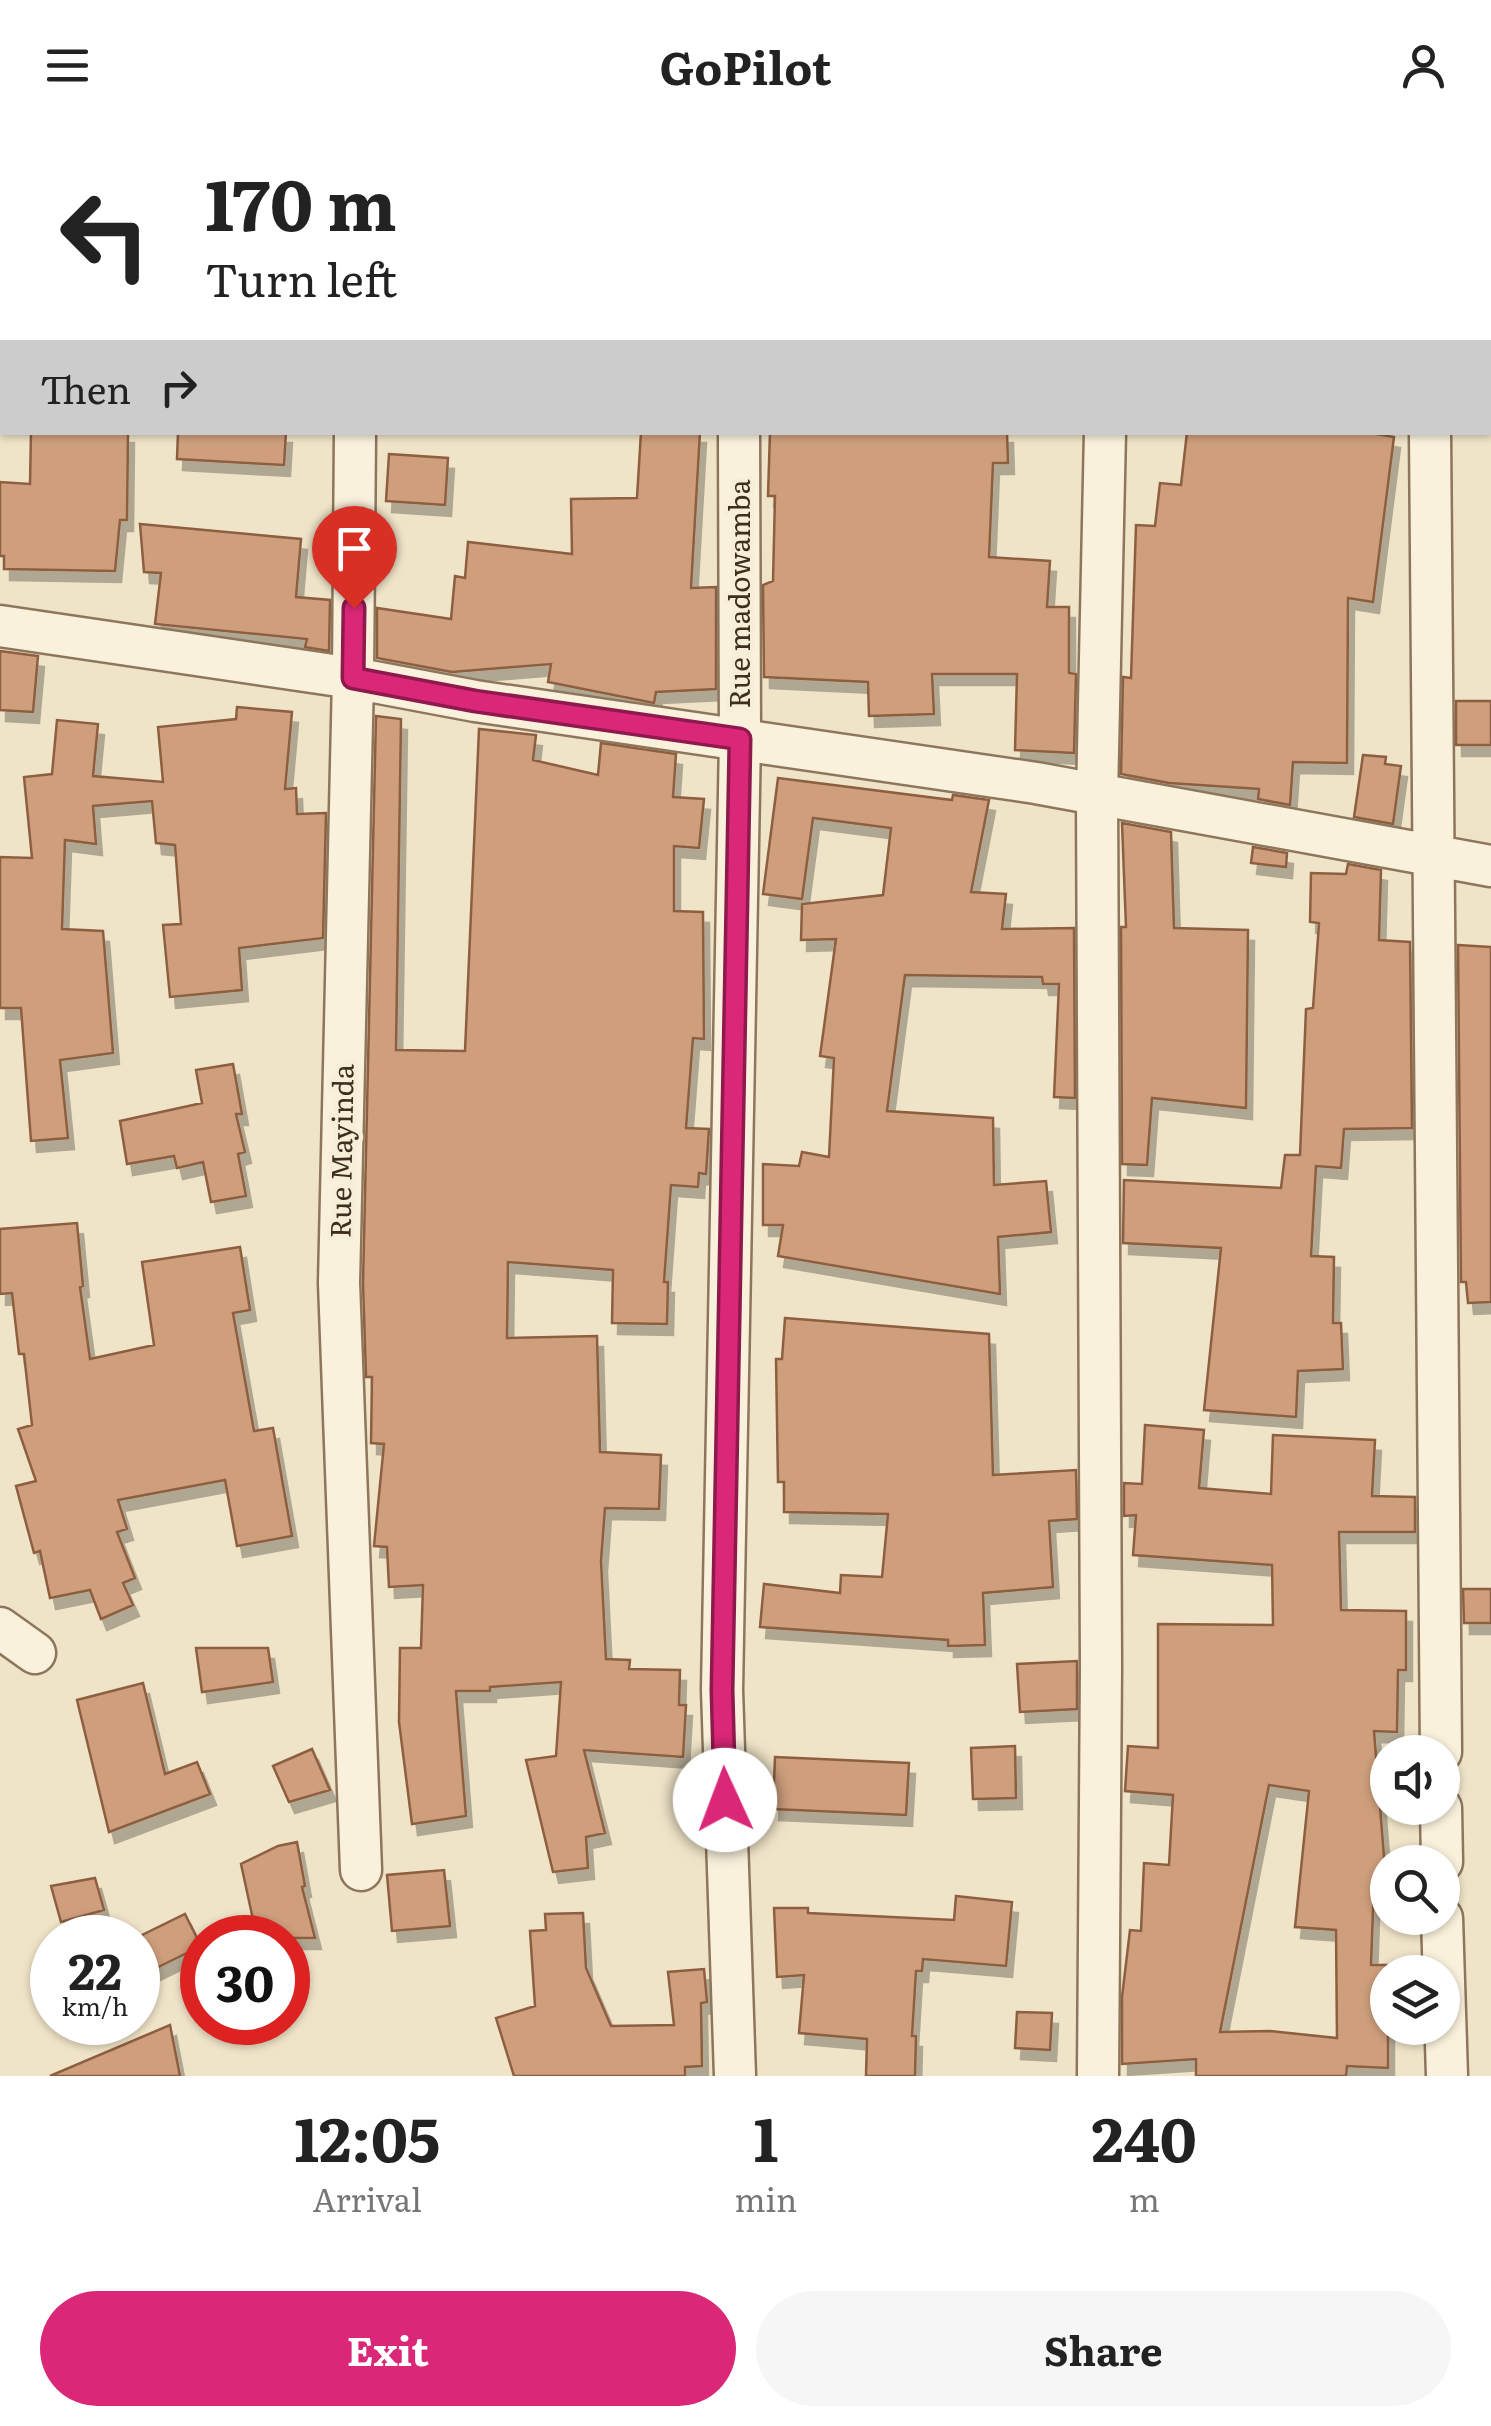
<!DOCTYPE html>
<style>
:root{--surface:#fff;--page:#f6f6f6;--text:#222;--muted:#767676;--accent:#db2777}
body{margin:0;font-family:Literata,serif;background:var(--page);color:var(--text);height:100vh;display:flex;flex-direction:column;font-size:38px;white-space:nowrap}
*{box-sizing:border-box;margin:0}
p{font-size:32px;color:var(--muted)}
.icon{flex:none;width:55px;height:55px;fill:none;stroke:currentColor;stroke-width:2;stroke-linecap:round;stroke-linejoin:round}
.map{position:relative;height:1946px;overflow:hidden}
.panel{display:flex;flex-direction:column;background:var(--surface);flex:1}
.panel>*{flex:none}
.guide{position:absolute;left:0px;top:0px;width:1492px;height:305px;box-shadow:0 2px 8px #0004;background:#fff;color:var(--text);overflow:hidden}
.controls{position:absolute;left:1370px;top:1605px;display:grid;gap:20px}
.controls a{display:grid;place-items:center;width:90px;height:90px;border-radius:50%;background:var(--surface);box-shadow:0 2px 8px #0004;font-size:50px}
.speed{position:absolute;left:30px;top:1785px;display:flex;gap:20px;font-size:50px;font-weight:700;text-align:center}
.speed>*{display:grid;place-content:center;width:130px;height:130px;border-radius:50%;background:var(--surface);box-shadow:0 2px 8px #0004;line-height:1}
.speed small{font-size:25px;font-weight:400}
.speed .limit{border:15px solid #d22;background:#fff;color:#111}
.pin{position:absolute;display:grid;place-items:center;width:85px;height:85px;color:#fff;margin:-102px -42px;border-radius:50% 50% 50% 0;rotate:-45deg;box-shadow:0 0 10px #0007}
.pin .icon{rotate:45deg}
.me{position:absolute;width:110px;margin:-55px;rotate:358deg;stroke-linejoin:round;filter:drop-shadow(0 0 8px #0008)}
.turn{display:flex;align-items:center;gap:35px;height:210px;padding:0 40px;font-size:45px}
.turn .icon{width:130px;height:130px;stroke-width:2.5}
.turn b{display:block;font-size:70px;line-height:85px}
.then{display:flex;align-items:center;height:95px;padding:0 40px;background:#0003;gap:20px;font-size:38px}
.eta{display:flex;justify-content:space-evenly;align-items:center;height:170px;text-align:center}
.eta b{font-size:60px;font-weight:700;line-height:70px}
.primary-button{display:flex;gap:20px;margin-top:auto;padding:20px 40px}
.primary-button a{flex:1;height:115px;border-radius:60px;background:var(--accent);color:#fff;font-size:40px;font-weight:700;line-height:115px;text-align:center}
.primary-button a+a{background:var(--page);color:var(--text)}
header{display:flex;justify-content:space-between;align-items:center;height:130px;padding:0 40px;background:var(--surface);font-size:45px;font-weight:700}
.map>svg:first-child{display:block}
.building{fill:#cf9f7d;stroke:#8d5f41;stroke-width:2.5;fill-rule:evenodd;filter:url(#shadow)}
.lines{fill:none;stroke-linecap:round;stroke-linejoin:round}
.minor-casing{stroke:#8d765c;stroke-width:45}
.minor{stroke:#faf1dc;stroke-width:40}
.route-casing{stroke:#8e194d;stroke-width:25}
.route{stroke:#db2777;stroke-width:18}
.labels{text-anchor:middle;stroke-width:9;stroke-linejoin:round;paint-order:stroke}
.street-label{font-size:28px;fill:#3d2e20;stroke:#f7eed8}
</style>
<header><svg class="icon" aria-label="menu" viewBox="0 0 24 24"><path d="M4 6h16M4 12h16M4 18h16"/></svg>GoPilot<svg class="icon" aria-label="person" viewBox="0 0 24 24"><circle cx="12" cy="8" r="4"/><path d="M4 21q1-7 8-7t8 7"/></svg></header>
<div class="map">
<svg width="1491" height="1946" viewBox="0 0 1491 1946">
<defs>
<filter id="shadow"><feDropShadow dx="6" dy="11" stdDeviation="0" flood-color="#0004"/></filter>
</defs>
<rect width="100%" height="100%" fill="#f0e4c8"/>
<path class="building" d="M31,302H128L127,390H120L115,441L4,439V426H0V352L30,354Z
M178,302H286L284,335L177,329Z
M641,302H700L691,458L716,457V559L656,562L654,573L548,552L551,534L452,542L377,528V478L451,489L455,446L465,448L468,412L572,424L571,369L637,368Z
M770,302H1007L1008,333H993L989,427L1050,431L1047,477H1069V543L1076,544L1074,623L1015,620L1017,544H932L934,584L869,586L868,552L764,547L763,455L773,451L775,366H768Z
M1187,302H1365L1394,307L1373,472L1348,468L1347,633L1293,632L1290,675L1258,669L1259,659L1169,653L1121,644L1123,547L1131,548L1136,395L1155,396L1160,353L1181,355Z
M389,324L448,328L445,375L386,371Z
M140,394L301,409L296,467L330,470L329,521L305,517L307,509L155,494L161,443L144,442Z
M0,521L38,526L33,582L0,580Z
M1456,571H1491V615H1456Z
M237,577L292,582L285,659L296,658L297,684L326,683L323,808L239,818L242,860L170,867L163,795L181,794L175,715L156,713L152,671L93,676L96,714L65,710L62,799L103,801L113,923L60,930L68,1008L31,1011L21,878H0V727L32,728L24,647L52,644L57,590L98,594L93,646L163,652L158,597L236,589Z
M376,586L401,589L396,920L465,921L479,599L536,605L533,630L598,645L601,613L676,624L673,667L704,669L699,718L674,716V781L703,782L704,909L693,908L686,998L709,999L706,1044L699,1043L698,1057L671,1055L664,1152H668L667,1194L612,1193L613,1140L508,1132L507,1208L597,1206L600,1322L661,1325L659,1379L605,1378L601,1431L606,1529L630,1530L629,1539L680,1540L679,1575H686L683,1627L584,1620L605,1703L586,1707L588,1738L553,1742L526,1630L556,1626L561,1552L490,1557V1561H456L466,1686L412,1694L399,1592L400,1518H421L423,1455L389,1457L387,1417L374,1416L384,1314L371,1313L372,1247H366L363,1153Z
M1363,625L1386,627L1385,634L1401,636L1393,694L1354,687Z
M778,648L952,670L953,665L989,670L971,762L1006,764L1002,799L1074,798L1075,968L1054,967L1059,854H1043L1042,847L905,845L887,981L993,988L994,1055L1046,1051L1051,1102L998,1107L1000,1164L778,1126L783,1095H763V1034L799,1036L802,1022L829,1027L834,928L820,926L836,809L801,810L802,774L883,765L891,698L813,688L802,769L763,764Z
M1122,693L1171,702L1174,798L1248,800L1246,978L1152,968L1147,1035L1122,1034L1121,797H1126Z
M1253,717L1287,723L1286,737L1251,733Z
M1348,734L1381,740L1379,810L1410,812L1412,998L1344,999L1341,1038L1316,1036L1311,1126L1334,1127L1333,1193H1341L1343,1239L1298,1241L1296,1287L1204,1280L1221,1118L1123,1113L1124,1050L1281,1058L1285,1025H1300L1306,879L1313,878L1319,793L1310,792L1311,743L1346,744Z
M1458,815L1491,817V1172L1468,1173L1466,1152H1461Z
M233,934L242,984H236L245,1022L238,1024L246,1066L211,1072L203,1032L177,1038L174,1026L127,1034L120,991L202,973L196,940Z
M77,1093L83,1156L80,1157L90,1229L154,1215L142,1132L240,1117L250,1180L233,1183L254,1301L273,1298L292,1406L237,1416L225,1350L118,1370L127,1399L117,1402L135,1448L123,1453L133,1475L101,1489L90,1460L50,1468L40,1421L34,1423L16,1356L36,1351L18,1299L32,1295L24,1224H19L12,1163L0,1164V1099Z
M785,1188L989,1204L993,1345L1076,1340L1077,1389L1049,1391L1053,1457L983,1463L985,1515L948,1516V1510L760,1497L764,1454L840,1463L841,1445L882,1447L888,1384L784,1382V1352H778L776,1229H782Z
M1145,1295L1204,1300L1199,1358L1271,1364L1273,1305L1375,1310L1372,1366L1415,1367V1402H1339L1341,1480L1406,1481V1540H1398L1397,1602L1374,1601L1386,1752L1374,1754L1371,1835H1388V1938L1347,1936L1346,1946H1196V1929L1122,1934V1867L1130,1800L1141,1801L1144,1733L1169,1735L1173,1665L1125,1661L1128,1616L1158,1618V1494L1273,1495L1272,1435L1133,1425L1136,1385L1124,1386V1353L1142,1354ZM1269,1655L1309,1661L1295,1797L1336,1800L1337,1908L1270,1901L1220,1902Z
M1463,1459H1491V1493H1464Z
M196,1518H268L273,1552L202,1562Z
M1077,1531V1579L1020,1582L1017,1534Z
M143,1553L165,1644L197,1632L210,1664L109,1702L77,1570Z
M1015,1616L1016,1668L973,1669L971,1618Z
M312,1619L330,1660L289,1672L273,1636Z
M775,1627L909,1633L906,1685L773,1679Z
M297,1712L305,1756L302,1757L315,1808H257L241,1734L278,1716Z
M444,1740L450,1796L392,1801L387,1745Z
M95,1748L104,1780L61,1792L51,1756Z
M956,1766L1012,1772L1006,1836L923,1829L922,1841H916L912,1906H916L915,1946H866L867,1909L799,1903L804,1845L777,1847L774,1778H808V1783L954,1790Z
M583,1783L586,1838L611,1896L674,1895L668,1842L704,1839L707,1872L701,1873L702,1936L685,1937V1946H514L496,1888L535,1876L530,1801L546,1800L545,1784Z
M185,1784L201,1816L138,1847V1807Z
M1017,1882L1052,1883L1050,1920L1015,1918Z
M170,1895L180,1946H50Z"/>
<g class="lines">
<g class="minor-casing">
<path id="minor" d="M738,0V2
M358,2V0
M1112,2V0
M1428,2V0
M355,302L353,548L339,1153L361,1740
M1430,302L1441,1622
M0,496L353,548L475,571L1036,653L1491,736
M0,1498L35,1523
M1441,1678L1442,1732
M1442,1788L1447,1946
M735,1946L722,1560L740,609L739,302
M1098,1946L1101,1536L1097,666L1105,302"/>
</g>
<use href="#minor" class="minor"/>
</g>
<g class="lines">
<g class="route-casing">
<path id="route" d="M354,478L353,548L475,571L740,609L722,1560L725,1670"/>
</g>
<use href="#route" class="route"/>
</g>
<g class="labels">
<g class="street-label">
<text transform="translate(740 464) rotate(-90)" y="10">Rue madowamba</text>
<text transform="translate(342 1021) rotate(-89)" y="10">Rue Mayinda</text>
</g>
</g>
</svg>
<div class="controls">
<a><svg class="icon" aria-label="sound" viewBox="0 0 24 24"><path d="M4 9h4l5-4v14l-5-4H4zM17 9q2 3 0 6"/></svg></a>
<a><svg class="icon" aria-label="search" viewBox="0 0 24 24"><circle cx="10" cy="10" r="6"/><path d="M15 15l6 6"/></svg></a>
<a><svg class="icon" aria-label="layers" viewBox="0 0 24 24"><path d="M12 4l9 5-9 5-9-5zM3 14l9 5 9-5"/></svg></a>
</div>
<div class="speed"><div>22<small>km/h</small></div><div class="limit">30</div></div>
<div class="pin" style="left:354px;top:478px;background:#d93025"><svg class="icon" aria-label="arrive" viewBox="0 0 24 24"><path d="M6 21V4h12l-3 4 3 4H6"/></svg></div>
<svg class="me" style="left:725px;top:1670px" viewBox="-20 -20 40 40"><circle r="19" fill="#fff"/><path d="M0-13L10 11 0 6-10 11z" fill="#db2777"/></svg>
<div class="guide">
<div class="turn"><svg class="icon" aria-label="left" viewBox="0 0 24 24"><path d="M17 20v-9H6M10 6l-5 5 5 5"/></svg><div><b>170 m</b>Turn left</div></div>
<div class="then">Then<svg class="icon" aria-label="right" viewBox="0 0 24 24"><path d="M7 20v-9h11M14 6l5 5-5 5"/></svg></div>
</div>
</div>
<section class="panel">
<div class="eta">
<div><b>12:05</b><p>Arrival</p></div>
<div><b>1</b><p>min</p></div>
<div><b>240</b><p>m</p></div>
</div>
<div class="primary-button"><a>Exit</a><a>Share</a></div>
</section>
